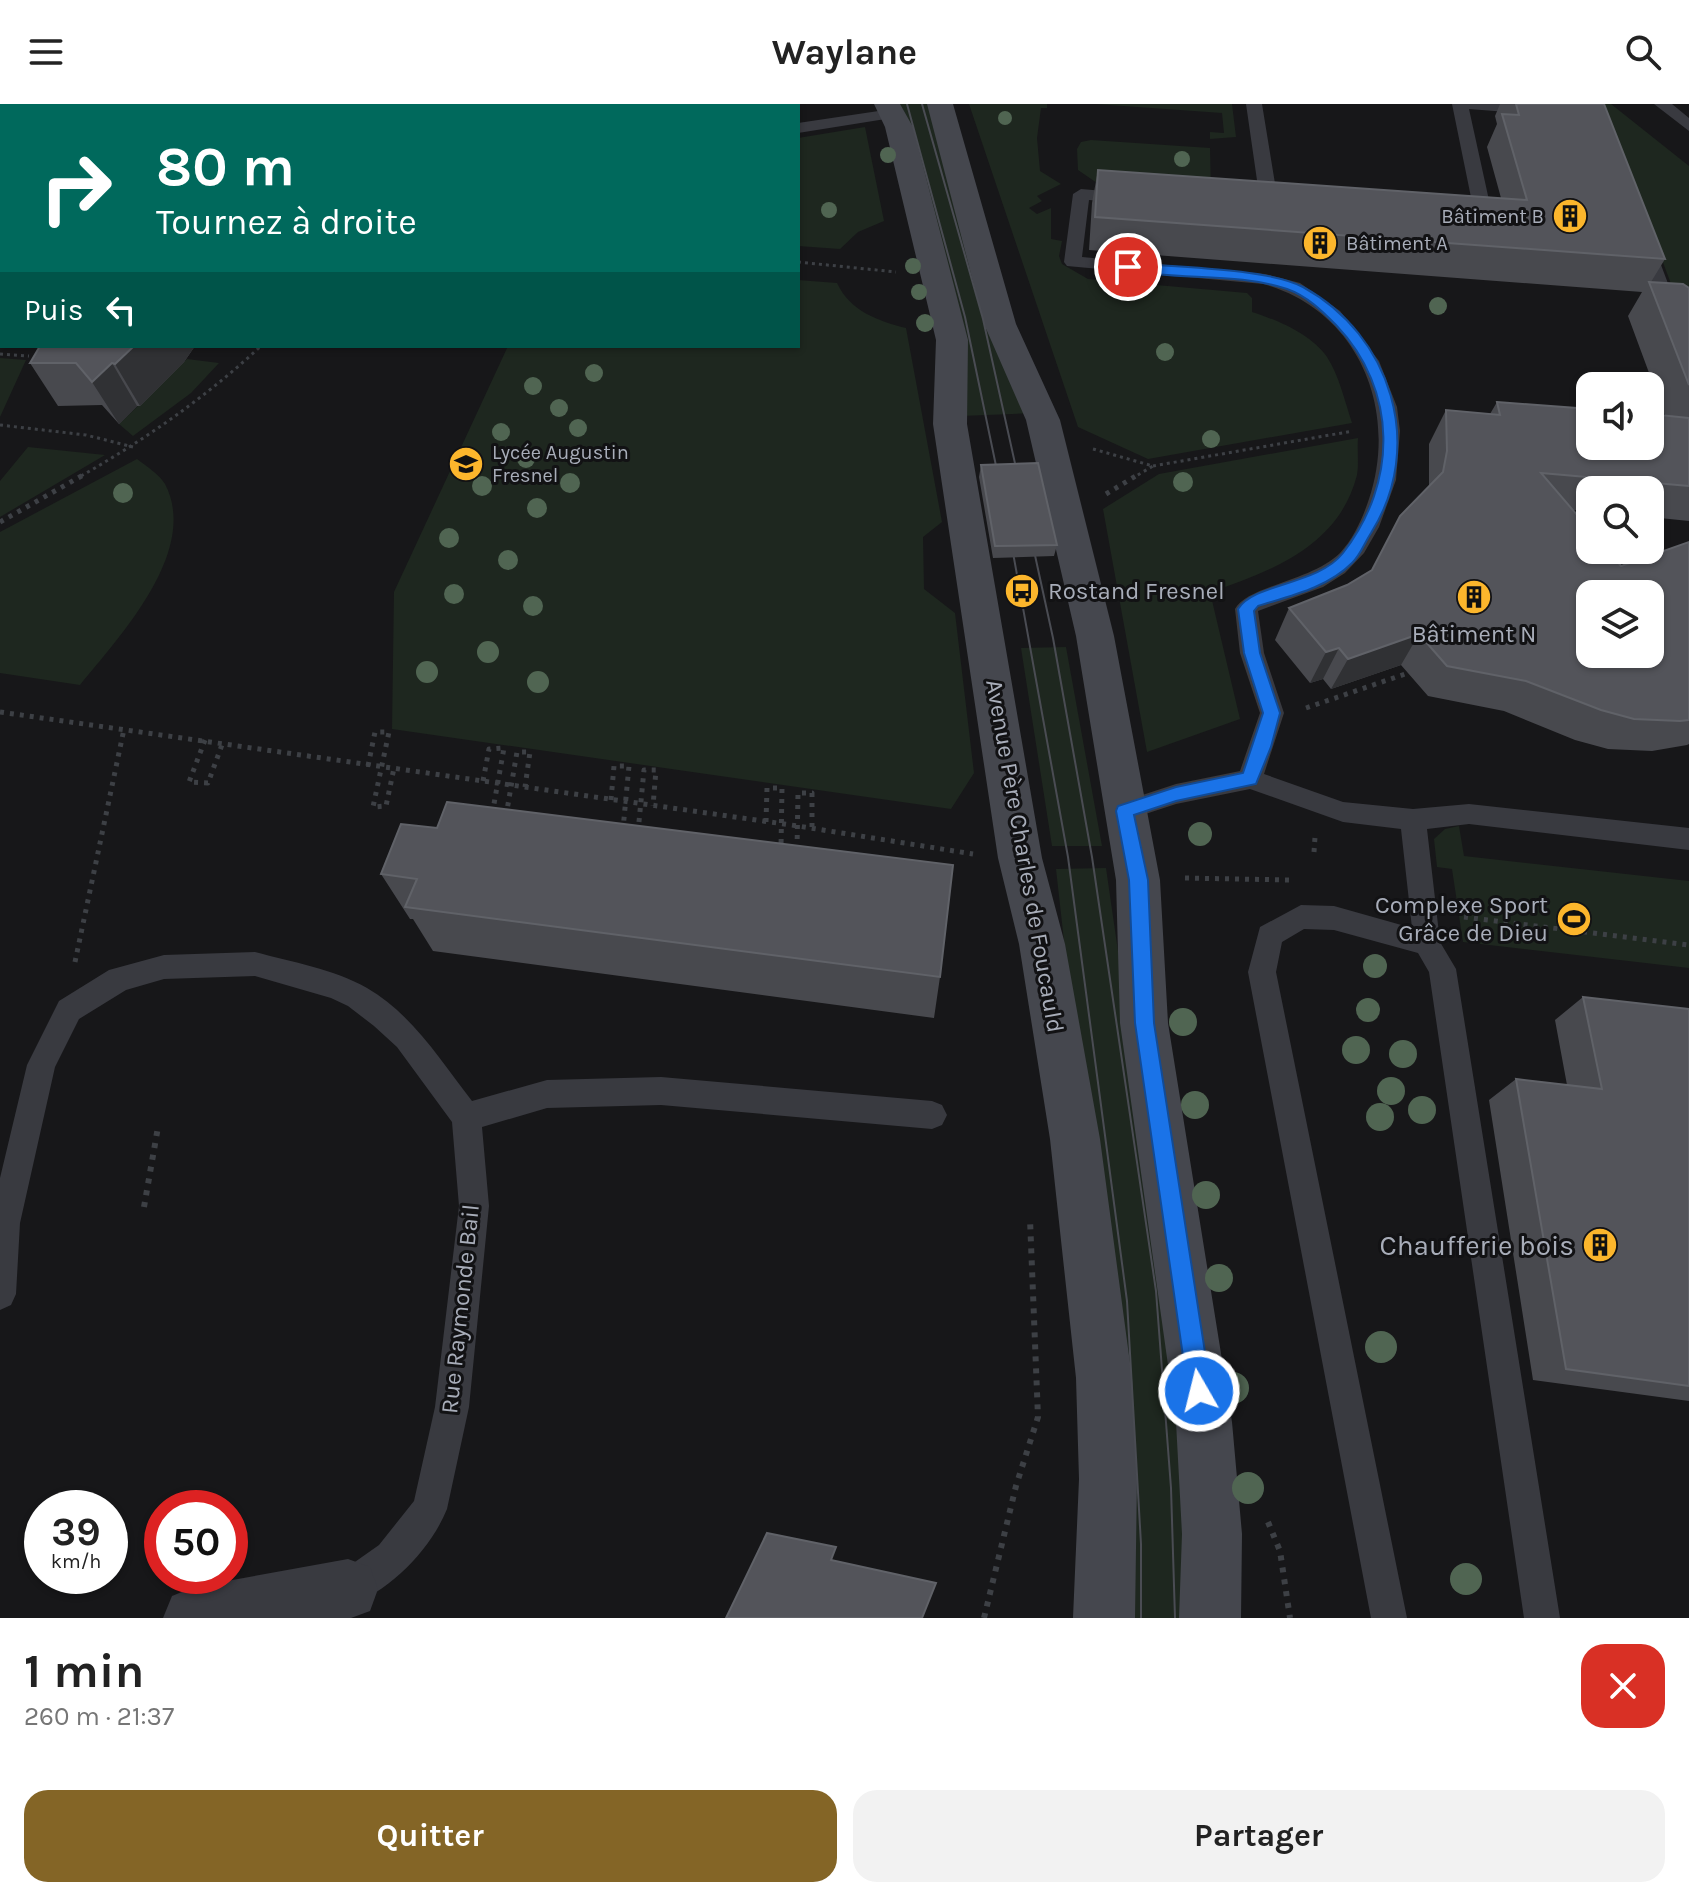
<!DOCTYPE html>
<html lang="fr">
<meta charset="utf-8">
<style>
:root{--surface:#fff;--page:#f2f2f2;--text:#222;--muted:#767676;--accent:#846526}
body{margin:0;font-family:Karla,sans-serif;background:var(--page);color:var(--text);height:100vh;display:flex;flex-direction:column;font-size:30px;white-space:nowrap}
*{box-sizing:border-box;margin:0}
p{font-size:26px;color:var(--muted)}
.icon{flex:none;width:44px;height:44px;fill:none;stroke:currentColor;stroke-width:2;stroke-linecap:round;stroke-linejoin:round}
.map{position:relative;height:1514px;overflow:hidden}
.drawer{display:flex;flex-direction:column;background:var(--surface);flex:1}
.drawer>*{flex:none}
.top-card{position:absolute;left:0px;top:0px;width:800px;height:244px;box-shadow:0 2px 6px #0004;background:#00695c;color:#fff;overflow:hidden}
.controls{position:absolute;left:1576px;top:268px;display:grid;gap:16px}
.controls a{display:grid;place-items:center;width:88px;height:88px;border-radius:16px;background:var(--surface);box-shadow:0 2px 6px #0004;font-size:40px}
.speed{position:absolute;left:24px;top:1386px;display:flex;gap:16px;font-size:40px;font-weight:700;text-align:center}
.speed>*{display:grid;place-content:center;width:104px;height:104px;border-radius:50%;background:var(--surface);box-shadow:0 2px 6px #0004;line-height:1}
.speed small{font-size:20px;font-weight:400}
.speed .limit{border:12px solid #d22;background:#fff;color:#111}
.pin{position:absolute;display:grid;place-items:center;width:68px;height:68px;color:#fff;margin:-34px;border:4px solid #fff;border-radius:50%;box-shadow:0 2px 8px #0007}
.me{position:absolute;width:88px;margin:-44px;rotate:352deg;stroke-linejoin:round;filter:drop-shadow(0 0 6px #0008)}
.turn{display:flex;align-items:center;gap:28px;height:168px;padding:0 24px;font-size:36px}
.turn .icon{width:104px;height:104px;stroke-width:2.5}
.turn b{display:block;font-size:56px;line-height:68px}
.then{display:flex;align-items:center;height:76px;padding:0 24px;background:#0003;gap:16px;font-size:30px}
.round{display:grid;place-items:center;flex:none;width:84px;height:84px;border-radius:24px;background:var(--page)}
.overview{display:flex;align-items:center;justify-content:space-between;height:136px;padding:0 24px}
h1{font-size:48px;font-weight:700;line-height:60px}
.action{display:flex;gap:16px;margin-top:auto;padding:16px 24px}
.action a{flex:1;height:92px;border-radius:24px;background:var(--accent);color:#fff;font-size:32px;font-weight:700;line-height:92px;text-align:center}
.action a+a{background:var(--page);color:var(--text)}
header{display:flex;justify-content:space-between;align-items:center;height:104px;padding:0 24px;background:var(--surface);font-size:36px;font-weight:700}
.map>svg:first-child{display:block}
.green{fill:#1e271f}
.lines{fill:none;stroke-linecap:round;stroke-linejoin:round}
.path-far2{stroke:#3d4045;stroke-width:3;stroke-dasharray:3 4;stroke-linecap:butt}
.path-far1{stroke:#3d4045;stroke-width:5;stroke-dasharray:4 6;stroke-linecap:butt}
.path{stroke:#3d4045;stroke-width:6;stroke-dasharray:5 7;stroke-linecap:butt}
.lane{fill:#393a40;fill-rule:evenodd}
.street{fill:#393a40;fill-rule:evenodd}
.secondary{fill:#45474e;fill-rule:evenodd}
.tram{stroke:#4a4c53;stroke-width:2}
.tree{fill:#506552}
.wall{fill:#48494e}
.shaded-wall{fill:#303134}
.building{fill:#53545a;stroke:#606268;stroke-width:2;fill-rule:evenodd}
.route{fill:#1a73e8;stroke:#114b97;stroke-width:2}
.labels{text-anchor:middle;stroke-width:6;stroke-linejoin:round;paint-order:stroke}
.far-poi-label{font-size:20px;fill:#a8adb9;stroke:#121214;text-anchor:start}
.poi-label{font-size:24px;fill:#a8adb9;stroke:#121214;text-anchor:start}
.street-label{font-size:24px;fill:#a8adb9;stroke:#121214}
.near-poi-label{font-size:28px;fill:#a8adb9;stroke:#121214;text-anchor:end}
</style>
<header><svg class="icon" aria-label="menu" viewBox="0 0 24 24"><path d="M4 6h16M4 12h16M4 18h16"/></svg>Waylane<svg class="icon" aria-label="search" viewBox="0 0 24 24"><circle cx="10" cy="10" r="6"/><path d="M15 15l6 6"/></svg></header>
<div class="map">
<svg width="1689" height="1514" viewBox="0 0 1689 1514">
<rect width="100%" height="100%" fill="#171719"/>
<path class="green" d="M894,0H935L1035,309L961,312Z
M969,0H1047V4H1041L1037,34L1040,67L1061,80L1037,92L1042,97L1029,104L1037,110L1051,104V135L1062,137L1059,152L1062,160L1088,175L1247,189L1252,194V208C1277,216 1311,230 1327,253C1339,271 1345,298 1352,319L1148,355L1078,323Z
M1095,0H1232L1236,33L1210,35V28L1224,29L1222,9Z
M1604,0H1611L1689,62V205L1680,204Z
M865,23L884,117L858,128L840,145L798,142V34Z
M1091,36L1210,44L1211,88L1097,79L1078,66L1077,45L1081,38Z
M798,176L837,179C850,207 878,217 906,224L942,418L923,433L924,485L955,509L974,669L951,705L392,625L394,488L508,242H798Z
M0,254L26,256L0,313Z
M187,255L219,259L191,289L133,332L119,320Z
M1358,334C1357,346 1359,360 1357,371C1339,442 1272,467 1210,488L1240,615L1147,648L1103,405L1159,370Z
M28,343L105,351L0,413V377Z
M137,355C146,362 160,371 165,380C200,447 119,533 80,581L0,569V428Z
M1066,543L1102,742H1052L1021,544Z
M1459,722L1464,752L1689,777V864L1463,838L1452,765L1437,763L1434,735L1445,725Z
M1106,764L1179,1270L1193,1514H1120L1118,1321L1056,765Z"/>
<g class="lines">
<path class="path-far2" d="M798,158L896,168
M0,250L29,252
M0,321L86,331L133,343
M1093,345L1153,362L1136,372
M1153,362L1353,327
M81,372C146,335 206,293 261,242"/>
<path class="path-far1" d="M1106,390L1139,370
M0,418L85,370
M1306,604L1408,569
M0,608L798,722L973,750
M205,636L189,678L208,679L223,638
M368,662L375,628H389L373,703L386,702L394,664
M483,677L489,645L504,644L492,711
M611,696L614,662H629L623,725
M506,712L517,648H530L525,683
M766,718L767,684H782L781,743
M638,728L644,666H656L653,702
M797,745L798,689H812V724
M1314,748L1315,733
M1185,774L1291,776
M1464,813L1689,841
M75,858L124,625"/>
<path class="path" d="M144,1103L158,1023
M1268,1418L1280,1447L1290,1514
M984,1514L1016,1382L1038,1313L1030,1115"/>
<path class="lane" d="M1246,0H1262L1279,104L1270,109L1261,104Z
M1452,0H1528L1540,5L1532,10L1469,5L1494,119L1491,123H1477L1468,118L1475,113Z
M1654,0H1672L1689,14V27Z
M892,5L898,7V13L798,29V19Z
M1081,85L1127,89L1135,94L1127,99L1089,96L1082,153L1265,170L1300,179L1340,207L1379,257L1397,303L1400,327L1396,376L1379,423L1364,449L1345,469L1323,483L1258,507L1264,549L1284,609L1264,670L1343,698L1413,705L1469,700L1689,724V746L1469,720L1427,725L1440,838L1456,865L1560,1514H1524L1429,868L1418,849L1334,826L1304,825L1282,838L1276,868L1407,1514H1371L1248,868L1260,823L1301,801L1334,802L1412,824L1401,725L1343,718L1250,685L1176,700L1124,717L1115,714L1111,707L1115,700L1176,680L1240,667L1260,609L1240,549L1235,505C1247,482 1312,477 1340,449C1354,434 1363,413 1369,395C1399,305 1358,206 1263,180L1067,162L1064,158L1073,90Z
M1643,132L1652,137L1678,206H1689V218L1671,217L1662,211L1634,137Z
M255,848C292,858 334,865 367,884C412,910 441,957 472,997L547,976L661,973L932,997L942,1001L947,1011L942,1021L932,1025L661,1001L547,1004L482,1023L489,1102L469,1303L447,1405C430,1447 390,1486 348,1503L335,1498L330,1485L335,1472L379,1441L414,1397L435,1303L459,1102L452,1018L397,943L374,922L348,902L331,894L255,872L164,875L126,886L79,915L55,963L20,1119L16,1190L11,1201L0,1206V1074L27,961L59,897L109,866L164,851Z"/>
<path class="street" d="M348,1455L370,1463L378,1485L370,1507L351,1514H163L172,1492L194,1483Z"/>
<path class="secondary" d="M874,0H900L913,23L968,236L967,320L1042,754L1065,840L1100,1035L1132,1274L1137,1375L1135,1514H1073L1079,1375L1076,1274L1050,1035L1019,840L998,754L933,320L936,236L885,23Z
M927,0H953L1016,220L1060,316L1114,532L1160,776L1168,919L1232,1318L1242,1430L1241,1514H1179L1182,1430L1176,1318L1120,919L1116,776L1076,532L1026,316L984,220Z"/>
<path class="tram" d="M907,0L965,213L1000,381
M922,0L983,215L1020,382
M1010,432L1068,753L1127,1197L1141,1440V1514
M1031,433L1053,534L1092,753L1156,1187L1171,1384L1175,1514"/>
</g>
<g class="tree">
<circle cx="1005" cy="14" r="7"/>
<circle cx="888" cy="51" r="8"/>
<circle cx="1182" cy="55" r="8"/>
<circle cx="829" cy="106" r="8"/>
<circle cx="913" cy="162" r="8"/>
<circle cx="919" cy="188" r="8"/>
<circle cx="1438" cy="202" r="9"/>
<circle cx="925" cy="219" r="9"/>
<circle cx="1165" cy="248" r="9"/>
<circle cx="594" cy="269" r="9"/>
<circle cx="533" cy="282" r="9"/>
<circle cx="559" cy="304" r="9"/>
<circle cx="578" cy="324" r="9"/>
<circle cx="501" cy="328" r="9"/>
<circle cx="1211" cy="335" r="9"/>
<circle cx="526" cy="355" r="9"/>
<circle cx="1183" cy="378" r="10"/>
<circle cx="570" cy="379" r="10"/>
<circle cx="482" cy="382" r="10"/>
<circle cx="123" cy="389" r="10"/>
<circle cx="537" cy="404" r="10"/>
<circle cx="449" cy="434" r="10"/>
<circle cx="508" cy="456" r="10"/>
<circle cx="454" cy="490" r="10"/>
<circle cx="533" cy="502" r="10"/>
<circle cx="488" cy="548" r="11"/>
<circle cx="427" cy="568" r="11"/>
<circle cx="538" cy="578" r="11"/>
<circle cx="1200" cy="730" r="12"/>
<circle cx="1375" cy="862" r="12"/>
<circle cx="1368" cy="906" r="12"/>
<circle cx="1183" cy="918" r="14"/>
<circle cx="1356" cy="946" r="14"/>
<circle cx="1403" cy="950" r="14"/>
<circle cx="1391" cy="987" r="14"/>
<circle cx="1195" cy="1001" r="14"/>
<circle cx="1422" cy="1006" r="14"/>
<circle cx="1380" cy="1013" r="14"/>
<circle cx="1206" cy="1091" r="14"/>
<circle cx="1219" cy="1174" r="14"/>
<circle cx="1381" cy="1243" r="16"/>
<circle cx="1233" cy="1284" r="16"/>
<circle cx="1248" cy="1384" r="16"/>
<circle cx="1466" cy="1475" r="16"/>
</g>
<path class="wall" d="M1500,0H1604L1665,155L1651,178L1689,184V417L1650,413V386H1590V408L1574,406L1621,462L1689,438V640L1687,641L1652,647L1608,645L1575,636L1504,607L1428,592L1401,561L1331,585L1323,575L1310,579L1275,536L1289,504L1347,481L1372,466L1429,382V340L1446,306L1490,310L1497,298L1665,312L1628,212L1642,188L1089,146L1092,99L1098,66L1501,94L1487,43L1497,20L1495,12Z
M40,242H195L184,258L140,302H137L119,320L102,301L58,302L30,259Z
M981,361L1057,441L1054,452L993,454L979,373Z
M401,720L940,873L934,914L433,847L413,815H410L381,770Z
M1583,893L1689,905V1297L1533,1276L1489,996L1516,975L1567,981L1555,916Z"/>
<path class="shaded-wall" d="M202,0H259L257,2H201Z
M368,0H408L407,2H366Z
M598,0H622L621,2H597Z
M134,242H195L184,258L140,302L115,260Z
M112,259L137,302L119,320L92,278Z
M1419,530L1401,561L1331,585L1348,555Z
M1339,544L1323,575L1310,579L1326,548Z"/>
<path class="building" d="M52,0H202L201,2H50Z
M315,0H368L366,2H314Z
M463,0H598L597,2H461Z
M1516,0H1604L1665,155L1095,113L1098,66L1527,96L1502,10L1519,11Z
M1649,178L1683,180L1689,184V281Z
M40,242H134L115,260L112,259L92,278L76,259H30Z
M1497,298L1590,305V342H1650V310L1689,314V382L1541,369L1590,426V446H1608L1621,462L1689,438V616L1680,617L1634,615L1601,606L1526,577L1447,562L1419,530L1348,555L1339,544L1326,548L1289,504L1347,481L1372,466L1400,412L1443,368L1447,347L1446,306L1500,311ZM1590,490H1650V550H1590Z
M1038,359L1057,441L995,442L981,361Z
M447,698L953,761L940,873L405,803L417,775L381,770L401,720L437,724Z
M1583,893L1689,905V1282L1566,1265L1516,975L1602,985Z
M767,1429L836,1443L831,1456L936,1479L922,1514H726Z"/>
<path class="route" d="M1128,159C1171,163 1268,164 1303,183C1391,231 1426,342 1371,429C1365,438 1360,452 1352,459C1327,484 1290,492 1258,502L1254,507L1260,549L1280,609L1271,643L1256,680L1176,697L1134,711L1148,776L1154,919L1211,1287L1207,1295L1199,1299L1191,1295L1188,1287L1135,919L1129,776L1116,707L1118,702L1176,683L1243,669L1263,609L1244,549L1238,505C1254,479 1318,481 1343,449C1398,378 1398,286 1336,221C1322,207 1307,192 1287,185C1235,168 1177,177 1124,165L1122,163Z"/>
<defs>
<g id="building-disc" transform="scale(1.8)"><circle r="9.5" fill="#fcb62c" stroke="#121214"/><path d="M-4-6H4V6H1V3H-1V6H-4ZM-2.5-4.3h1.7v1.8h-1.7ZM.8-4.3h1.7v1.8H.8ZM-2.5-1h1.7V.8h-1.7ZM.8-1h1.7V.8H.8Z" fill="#111"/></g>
<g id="school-disc" transform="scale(1.8)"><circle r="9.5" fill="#fcb62c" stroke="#121214"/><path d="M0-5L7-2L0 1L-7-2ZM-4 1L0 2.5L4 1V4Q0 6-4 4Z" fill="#111"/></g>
<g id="bus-disc" transform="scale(1.8)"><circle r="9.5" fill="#fcb62c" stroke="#121214"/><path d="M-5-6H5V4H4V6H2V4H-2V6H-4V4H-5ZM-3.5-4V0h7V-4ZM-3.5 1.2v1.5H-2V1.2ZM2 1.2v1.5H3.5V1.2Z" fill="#111"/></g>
<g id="stadium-disc" transform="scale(1.8)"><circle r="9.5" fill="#fcb62c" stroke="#121214"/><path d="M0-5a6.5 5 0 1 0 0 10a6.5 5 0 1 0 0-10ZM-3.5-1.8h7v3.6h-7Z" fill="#111"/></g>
</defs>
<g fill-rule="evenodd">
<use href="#building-disc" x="1570" y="112"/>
<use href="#building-disc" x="1320" y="139"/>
<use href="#school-disc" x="466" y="360"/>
<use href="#bus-disc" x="1022" y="487"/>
<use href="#building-disc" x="1474" y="493"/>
<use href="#stadium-disc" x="1574" y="815"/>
<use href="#building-disc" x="1600" y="1141"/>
</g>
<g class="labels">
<g class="far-poi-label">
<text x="1544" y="119" text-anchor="end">Bâtiment B</text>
<text x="1346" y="146">Bâtiment A</text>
<text x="492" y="355">Lycée Augustin<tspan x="492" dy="23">Fresnel</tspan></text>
</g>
<g class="poi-label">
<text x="1048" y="495">Rostand Fresnel</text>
<text x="1474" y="538" text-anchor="middle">Bâtiment N</text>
<text x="1548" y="809" text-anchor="end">Complexe Sport<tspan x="1548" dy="28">Grâce de Dieu</tspan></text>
</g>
<g class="street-label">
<text transform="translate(1025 752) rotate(80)" y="8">Avenue Père Charles de Foucauld</text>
<text transform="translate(460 1205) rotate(-84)" y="8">Rue Raymonde Bail</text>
</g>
<g class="near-poi-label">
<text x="1574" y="1151">Chaufferie bois</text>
</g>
</g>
</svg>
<div class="controls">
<a><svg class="icon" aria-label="sound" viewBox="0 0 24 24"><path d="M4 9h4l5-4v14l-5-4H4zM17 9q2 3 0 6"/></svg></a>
<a><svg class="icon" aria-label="search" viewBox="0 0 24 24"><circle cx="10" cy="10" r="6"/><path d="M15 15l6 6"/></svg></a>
<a><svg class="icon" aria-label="layers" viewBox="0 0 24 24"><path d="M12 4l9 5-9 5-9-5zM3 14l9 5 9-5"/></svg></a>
</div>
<div class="speed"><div>39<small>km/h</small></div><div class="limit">50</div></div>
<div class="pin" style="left:1128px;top:163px;background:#d93025"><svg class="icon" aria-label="arrive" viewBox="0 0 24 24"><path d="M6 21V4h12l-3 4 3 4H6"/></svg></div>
<svg class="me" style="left:1199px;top:1287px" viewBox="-20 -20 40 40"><circle r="17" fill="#1a73e8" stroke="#fff" stroke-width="3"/><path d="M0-11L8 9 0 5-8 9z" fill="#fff"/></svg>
<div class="top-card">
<div class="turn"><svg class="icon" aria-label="right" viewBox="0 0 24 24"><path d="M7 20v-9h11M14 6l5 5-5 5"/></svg><div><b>80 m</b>Tournez à droite</div></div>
<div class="then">Puis<svg class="icon" aria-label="left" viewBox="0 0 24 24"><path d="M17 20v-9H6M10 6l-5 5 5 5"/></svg></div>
</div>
</div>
<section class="drawer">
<div class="overview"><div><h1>1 min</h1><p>260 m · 21:37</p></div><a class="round" style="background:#d93025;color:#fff"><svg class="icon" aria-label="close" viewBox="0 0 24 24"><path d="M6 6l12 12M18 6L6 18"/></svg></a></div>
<div class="action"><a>Quitter</a><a>Partager</a></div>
</section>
